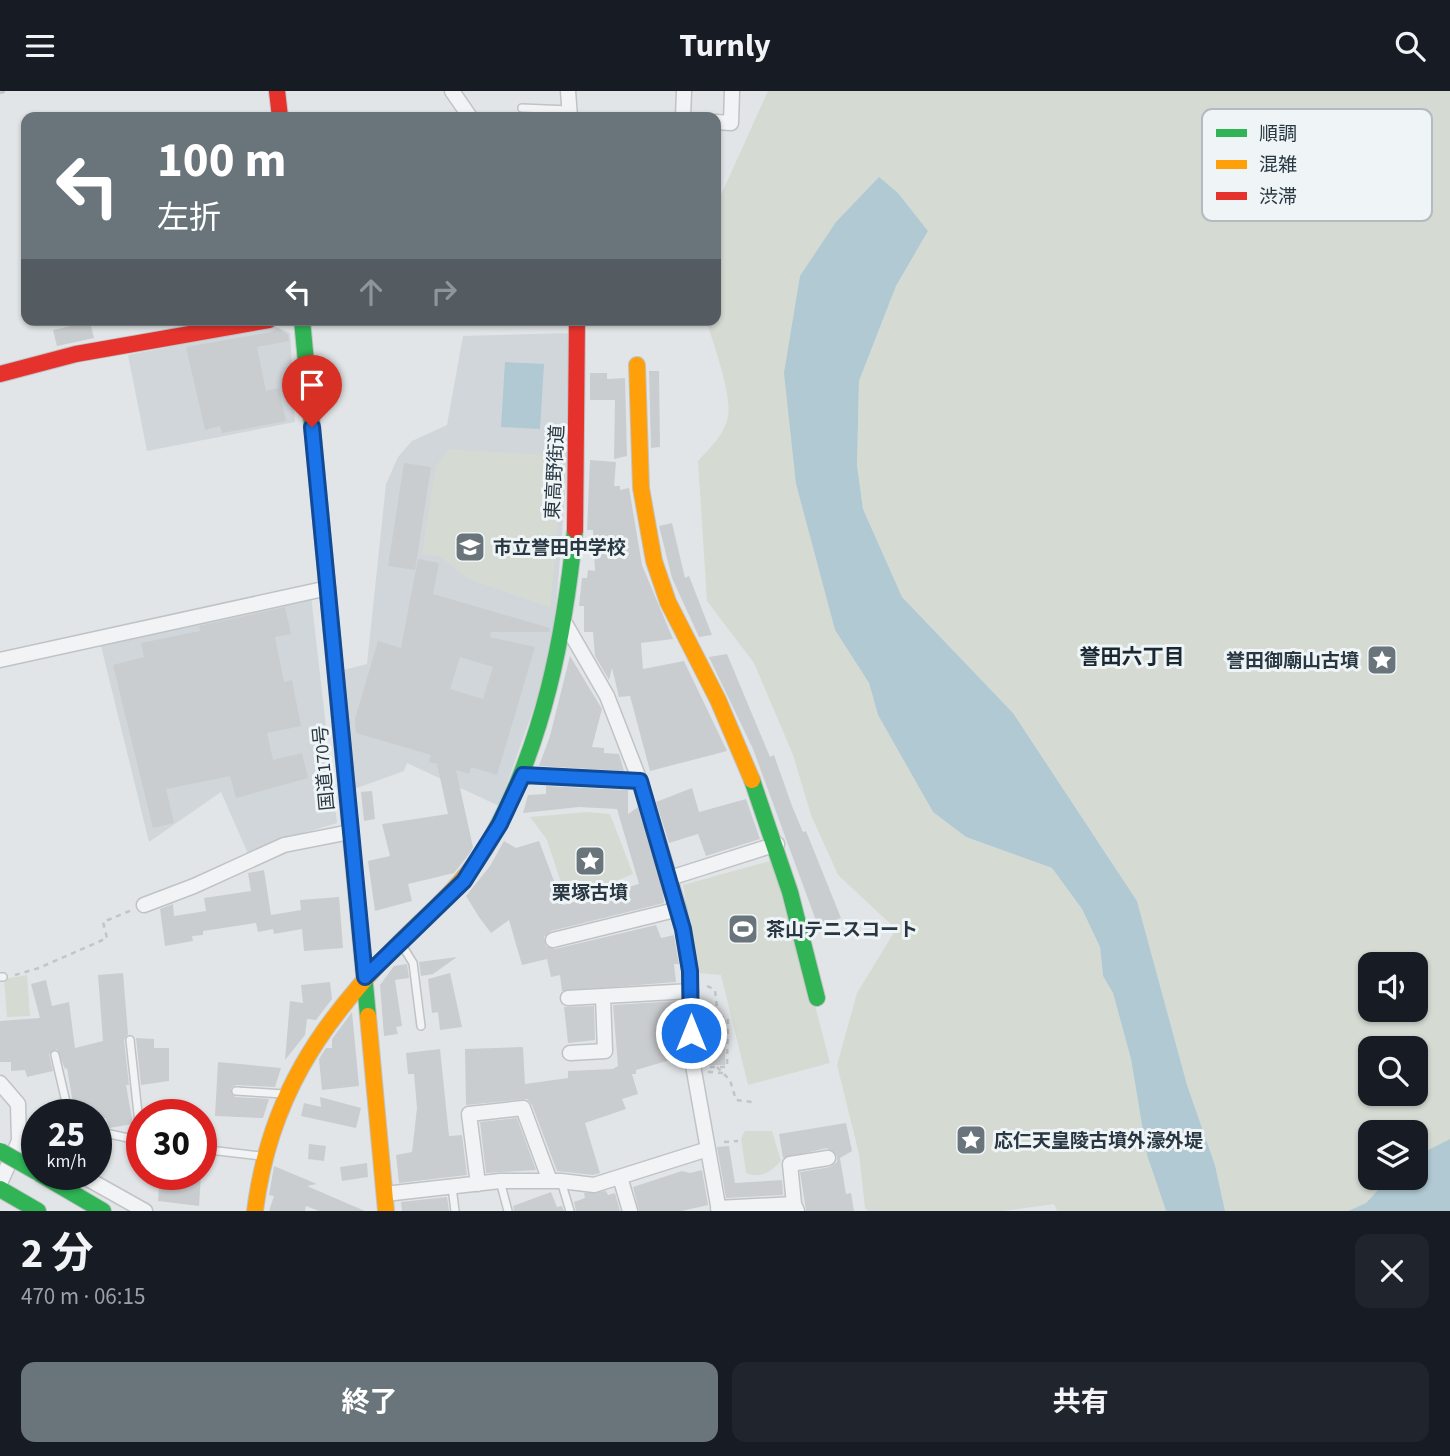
<!DOCTYPE html>
<html lang="ja">
<meta charset="utf-8">
<style>
:root{--surface:#171b24;--page:#20242c;--text:#f1f3f6;--muted:#9ea1a6;--accent:#69747b}
body{margin:0;font-family:"Source Sans 3","Noto Sans JP",sans-serif;background:var(--page);color:var(--text);height:100vh;display:flex;flex-direction:column;font-size:26px;white-space:nowrap}
*{box-sizing:border-box;margin:0}
p{font-size:23px;color:var(--muted)}
.icon{flex:none;width:38px;height:38px;fill:none;stroke:currentColor;stroke-width:2;stroke-linecap:round;stroke-linejoin:round}
.map{position:relative;height:1120px;overflow:hidden}
.sheet{display:flex;flex-direction:column;background:var(--surface);flex:1}
.sheet>*{flex:none}
.guide{position:absolute;left:21px;top:21px;width:700px;height:214px;border-radius:14px;box-shadow:0 2px 5px #0004;background:#69747b;color:#fff;overflow:hidden}
.controls{position:absolute;left:1358px;top:861px;display:grid;gap:14px}
.controls a{display:grid;place-items:center;width:70px;height:70px;border-radius:14px;background:var(--surface);box-shadow:0 2px 5px #0004;font-size:35px}
.speed{position:absolute;left:21px;top:1008px;display:flex;gap:14px;font-size:35px;font-weight:700;text-align:center}
.speed>*{display:grid;place-content:center;width:91px;height:91px;border-radius:50%;background:var(--surface);box-shadow:0 2px 5px #0004;line-height:1}
.speed small{font-size:18px;font-weight:400}
.speed .limit{border:10px solid #d22;background:#fff;color:#111}
.pin{position:absolute;display:grid;place-items:center;width:60px;height:60px;color:#fff;margin:-72px -30px;border-radius:50% 50% 50% 0;rotate:-45deg;box-shadow:0 0 7px #0007}
.pin .icon{rotate:45deg}
.me{position:absolute;width:77px;margin:-38px;rotate:0deg;stroke-linejoin:round;filter:drop-shadow(0 0 5px #0008)}
.turn{display:flex;align-items:center;gap:24px;height:147px;padding:0 21px;font-size:32px}
.turn .icon{width:91px;height:91px;stroke-width:2.5}
.turn b{display:block;font-size:49px;line-height:60px}
.lanes{display:flex;align-items:center;height:66px;padding:0 21px;background:#0003;justify-content:center;gap:35px;direction:ltr}
.lanes .off{opacity:.35}
.round{display:grid;place-items:center;flex:none;width:74px;height:74px;border-radius:14px;background:var(--page)}
.head{display:flex;align-items:center;justify-content:space-between;height:119px;padding:0 21px}
h1{font-size:42px;font-weight:700;line-height:52px}
.primary-button{display:flex;gap:14px;margin-top:auto;padding:14px 21px}
.primary-button a{flex:1;height:80px;border-radius:14px;background:var(--accent);color:#fff;font-size:28px;font-weight:700;line-height:80px;text-align:center}
.primary-button a+a{background:var(--page);color:var(--text)}
header{display:flex;justify-content:space-between;align-items:center;height:91px;padding:0 21px;background:var(--surface);font-size:32px;font-weight:700}
.map>svg:first-child{display:block}
.built{fill:#d0d6da}
.green{fill:#d5dbd2;fill-rule:evenodd}
.water{fill:#b0c9d3}
.building{fill:#cacdcf;fill-rule:evenodd}
.lines{fill:none;stroke-linecap:round;stroke-linejoin:round}
.lane-casing{stroke:#c0c3c5;stroke-width:10}
.street-casing{stroke:#c0c3c5;stroke-width:17}
.fast-casing{stroke:#c0c3c5;stroke-width:18}
.slow-casing{stroke:#c0c3c5;stroke-width:18}
.jam-casing{stroke:#c0c3c5;stroke-width:18}
.path{stroke:#c1c5c7;stroke-width:2.5;stroke-dasharray:5 5;stroke-linecap:butt}
.lane{stroke:#f1f3f4;stroke-width:7}
.street{stroke:#f1f3f4;stroke-width:14}
.fast{stroke:#30b455;stroke-width:16}
.slow{stroke:#ff9f0a;stroke-width:16}
.jam{stroke:#e5322d;stroke-width:16}
.fast-bridge-casing{stroke:#b4b9bc;stroke-width:18;stroke-linecap:butt}
.fast-bridge{stroke:#30b455;stroke-width:16}
.route-casing{stroke:#114b97;stroke-width:18}
.route{stroke:#1a73e8;stroke-width:12}
.labels{text-anchor:middle;stroke-width:6;stroke-linejoin:round;paint-order:stroke}
.street-label{font-size:19px;fill:#283741;stroke:#eff4f7}
.poi-label{font-size:19px;font-weight:bold;fill:#283741;stroke:#eff4f7;text-anchor:start}
.neighbourhood-label{font-size:21px;font-weight:bold;fill:#1a2832;stroke:#eff4f7}
.key{fill:#eff4f7;stroke:#b3bbc0;stroke-width:2}
.key-label{font-size:19px;fill:#283741}
</style>
<header><svg class="icon" aria-label="menu" viewBox="0 0 24 24"><path d="M4 6h16M4 12h16M4 18h16"/></svg>Turnly<svg class="icon" aria-label="search" viewBox="0 0 24 24"><circle cx="10" cy="10" r="6"/><path d="M15 15l6 6"/></svg></header>
<div class="map">
<svg width="1450" height="1120" viewBox="0 0 1450 1120">
<rect width="100%" height="100%" fill="#e2e5e7"/>
<path class="built" d="M274,235L290,242L295,331L147,360L128,264Z
M570,242L567,377L556,519L544,588L499,715L407,672L404,680L354,698L343,579L367,573L386,393L398,366L412,350L447,334L463,245Z
M311,505L337,732L283,748L249,765L221,701L149,751L101,555Z"/>
<path class="green" d="M768,0H1450V1048L1416,1065V1041H1370V1087H1389L1366,1112L1348,1120H1225L1215,1074L1187,994L1137,810L1013,622L902,506L863,418L857,374L859,290L896,195L928,140L898,102L796,393L835,539L869,592L878,624L933,721L966,746L1052,777L1082,818L1100,856L1103,885L1113,902L1131,968L1147,1064L1166,1120H1057L1054,1113L1003,1120H868L865,1117L859,1063L837,974L857,902L896,838L838,784L811,724L793,664L754,572L707,510L698,370C710,357 725,343 728,325C732,304 713,251 706,229H716V115ZM1370,873H1416V919H1370ZM1370,957H1416V1003H1370Z
M449,358L559,365L564,371L550,516L468,488L441,466L422,463L436,375Z
M587,721L610,723L633,783L567,810L547,749L530,726Z
M777,768L830,972L748,994L721,884L699,882L683,794Z
M27,884L30,925L7,926L4,888Z
M745,1040H772L781,1070C771,1081 760,1088 746,1082L741,1047Z"/>
<path class="water" d="M879,86L898,102L928,140L896,195L859,290L857,374L863,418L902,506L1013,622L1137,810L1187,994L1215,1074L1225,1120H1166L1147,1064L1131,968L1113,902L1103,885L1100,856L1082,818L1052,777L966,746L933,721L878,624L869,592L835,539L796,393L784,282L800,185L836,131Z
M505,271L544,273L540,338L501,336Z
M1450,1048V1120H1348L1366,1112L1389,1087H1416V1065Z"/>
<path class="building" d="M90,231L94,247L57,255L53,239Z
M278,237L288,244L289,250L257,256L266,300L279,297L286,330L222,342L220,335L205,339L186,256L271,241Z
M649,280H659L660,356L651,357Z
M590,282H607V288L625,287L627,365L614,368L615,309H590Z
M590,369L616,371L614,395H620V399L629,397L642,474L673,548L641,552L643,578L684,570L727,660L650,680L630,605L619,606L612,577L609,589L595,565L593,541H584V515H579L582,487H587L588,479L595,480L593,439H587Z
M404,372L431,376L415,479L388,475Z
M672,432L685,487L689,485L712,544L699,546L672,487L659,435Z
M418,468L439,472L433,503L550,537L549,541H491L490,546L535,556L497,684L471,676L469,683L456,679L473,756L470,762L454,782L408,793L412,810L375,820L368,770L390,765L382,733L448,723L437,673L429,671L431,664L356,642L355,628L378,550L401,557ZM460,566L493,576L483,608L450,598Z
M285,516L291,543L275,546L284,591L292,589L301,635L267,642L273,669L302,662L308,687L236,707L230,685L166,698L174,732L153,737L113,574L144,566L141,552L200,540L199,535Z
M727,563L770,666L774,664L792,715L803,741L806,740L841,827L818,835L753,658L709,566Z
M570,565L602,618L592,656L604,657V662L619,663L624,680L539,675L550,645Z
M546,695L628,699V723L638,716L663,798L664,812L551,840L544,846L546,855L555,858L656,834L661,847L674,844L679,873H674L676,891L562,900L560,884L551,886L547,868L522,874L509,829L491,842L479,826L466,805L490,775L504,750L516,757L539,750L563,814L639,793L617,718L579,716L523,722L528,704L546,703Z
M692,697L699,721L746,708L760,748L706,765L698,743L669,752L656,711Z
M372,700L375,728L364,730L361,701Z
M264,779L271,824L301,819L300,809L339,806L343,857L304,860L302,838L274,843L273,838L258,841L256,832L203,840V844L192,845L193,850L165,855L160,818L173,813L174,825L206,820L204,807L251,800L248,782Z
M457,866L433,883L421,885L419,871Z
M407,873L409,887L395,889L402,935L396,936L398,943L384,945L380,894L394,875Z
M123,882L128,943L124,949L129,994H126L133,1033L109,1037L106,1027L96,1029V1024H75L67,977L65,978L57,958L49,963L53,980L27,986L25,979L11,980V971H0V930L40,927L31,893L46,889L52,915L69,911L75,957L103,950L98,884Z
M450,882L462,936L440,939L438,921L432,922L428,888Z
M330,891L332,908L316,929L307,928L305,944L285,969L290,910L303,912L301,894Z
M679,910L681,926L671,927L672,935L667,936L677,967L636,979V983H632L638,1003L622,1008L626,1018L585,1032L600,1082L593,1084L557,1080L532,1014L527,1008L466,1014L465,958L523,956L525,993L568,987V980L613,978L618,975L613,914Z
M594,915L595,949L568,952L564,916Z
M352,921L359,995L322,999L319,968L326,957H332V948Z
M710,928L726,929L725,974H709Z
M136,947L154,948V957H169V990L141,994Z
M440,958L449,1045L462,1044L467,1084L399,1092L396,1064L412,1061L417,1017L414,983H408L406,962Z
M218,971L281,977L275,996L236,994L231,997L235,1006L269,1008L263,1027L215,1025Z
M320,1006L361,1017L356,1037L301,1025L304,1012L321,1016Z
M517,1027L536,1079L486,1082L480,1031Z
M846,1032L852,1060L840,1067L846,1103L851,1102L854,1120H806L800,1081L830,1076L837,1071V1065L827,1057L783,1067L779,1043Z
M309,1053L326,1055L324,1070L308,1068Z
M729,1055L735,1092L782,1089L783,1104L726,1107L717,1056Z
M367,1072L368,1086L342,1090L340,1076Z
M274,1075L317,1093L307,1095L365,1120H319L306,1115L305,1120H269L274,1105L269,1104Z
M702,1079L708,1114L682,1120H639L633,1096L682,1080L690,1082Z
M160,1083H201L199,1115L158,1110Z
M606,1100L608,1104L615,1102L620,1120H576L574,1111L585,1107L584,1102Z
M551,1101L557,1116L562,1115L564,1120H514L513,1115Z
M447,1106L449,1120H402L401,1111Z"/>
<g class="lines">
<g class="lane-casing">
<path id="lane" d="M522,17L569,19
M400,851L413,872L421,935
M0,886H3
M130,949L141,1050
M55,964L69,1024
M236,1000L284,1003
M96,1040L142,1050
M201,1058L261,1065
M500,1090L508,1120
M561,1090L570,1120
M452,1096L455,1120"/>
</g>
<g class="street-casing">
<path id="street" d="M452,0L470,26
M568,0L570,26
M683,26L684,0
M716,31L731,32L732,0
M566,534L607,605L640,690L679,818L690,880L691,963L719,1120
M0,569L328,497
M523,684L640,690
M670,787L777,753
M144,814L194,795L284,754L350,741
M553,849L679,818
M568,907L691,900
M570,962L605,960L603,906
M0,992L18,1013L19,1050L0,1092
M19,1050L37,1059
M79,1083L145,1120
M620,1086L630,1120
M478,1093L469,1023L523,1017L550,1090
M385,1103L500,1090H561L594,1094L708,1058
M794,1113L790,1073L828,1067
M718,1117L794,1113L797,1120"/>
</g>
<g class="fast-casing">
<path id="fast" d="M302,229L368,925
M752,689L790,801L817,907
M492,746C544,649 564,547 575,439
M40,1083L103,1120
M0,1098L38,1120"/>
</g>
<g class="slow-casing">
<path id="slow" d="M637,274L641,397L654,470L668,511L718,609L752,689
M368,925L386,1120
M255,1120C269,1008 320,932 398,853C433,818 468,790 492,746"/>
</g>
<g class="jam-casing">
<path id="jam" d="M277,0L280,26
M0,283L76,263L269,229
M575,439L577,229"/>
</g>
<path class="path" d="M0,2L7,0
M15,884L39,877L107,847L103,831L132,819
M707,895L715,899L718,925
M709,926L728,927L727,976H708Z
M717,976L730,989L736,1009L752,1011
M708,981L723,982
M724,1051L738,1050"/>
<use href="#lane" class="lane"/>
<use href="#street" class="street"/>
<use href="#fast" class="fast"/>
<use href="#slow" class="slow"/>
<use href="#jam" class="jam"/>
<g class="fast-bridge-casing">
<path id="fast-bridge" d="M0,1060L37,1081"/>
</g>
<use href="#fast-bridge" class="fast-bridge"/>
</g>
<g class="lines">
<g class="route-casing">
<path id="route" d="M312,336L365,886L464,790L500,733L523,684L640,690L683,838L690,880L691,942"/>
</g>
<use href="#route" class="route"/>
</g>
<defs>
<g id="school-square" transform="scale(1.575)"><rect x="-9" y="-9" width="18" height="18" rx="4" fill="#69747b" stroke="#eff4f7"/><path d="M0-5L7-2L0 1L-7-2ZM-4 1L0 2.5L4 1V4Q0 6-4 4Z" fill="#fff"/></g>
<g id="sight-square" transform="scale(1.575)"><rect x="-9" y="-9" width="18" height="18" rx="4" fill="#69747b" stroke="#eff4f7"/><path d="M0-6L1.8-2.2L6-1.7L2.9 1.2L3.7 5.4L0 3.3L-3.7 5.4L-2.9 1.2L-6-1.7L-1.8-2.2Z" fill="#fff"/></g>
<g id="stadium-square" transform="scale(1.575)"><rect x="-9" y="-9" width="18" height="18" rx="4" fill="#69747b" stroke="#eff4f7"/><path d="M0-5a6.5 5 0 1 0 0 10a6.5 5 0 1 0 0-10ZM-3.5-1.8h7v3.6h-7Z" fill="#fff"/></g>
</defs>
<g fill-rule="evenodd">
<use href="#school-square" x="470" y="456"/>
<use href="#sight-square" x="1382" y="569"/>
<use href="#sight-square" x="590" y="770"/>
<use href="#stadium-square" x="743" y="838"/>
<use href="#sight-square" x="971" y="1049"/>
</g>
<g class="labels">
<g class="street-label">
<text transform="translate(554 381) rotate(-87)" y="7">東高野街道</text>
<text transform="translate(323 677) rotate(-95)" y="7">国道170号</text>
</g>
<g class="poi-label">
<text x="493" y="463">市立誉田中学校</text>
<text x="1359" y="576" text-anchor="end">誉田御廟山古墳</text>
<text x="590" y="808" text-anchor="middle">栗塚古墳</text>
<text x="766" y="845">茶山テニスコート</text>
<text x="994" y="1056">応仁天皇陵古墳外濠外堤</text>
</g>
<g class="neighbourhood-label">
<text x="1132" y="573">誉田六丁目</text>
</g>
</g>
<rect x="1202" y="18" width="230" height="112" rx="10" class="key"/>
<rect x="1216" y="38" width="31" height="8" fill="#30b455"/>
<rect x="1216" y="69" width="31" height="9" fill="#ff9f0a"/>
<rect x="1216" y="101" width="31" height="8" fill="#e5322d"/>
<g class="key-label">
<text x="1259" y="49">順調</text>
<text x="1259" y="80">混雑</text>
<text x="1259" y="112">渋滞</text>
</g>
</svg>
<div class="controls">
<a><svg class="icon" aria-label="sound" viewBox="0 0 24 24"><path d="M4 9h4l5-4v14l-5-4H4zM17 9q2 3 0 6"/></svg></a>
<a><svg class="icon" aria-label="search" viewBox="0 0 24 24"><circle cx="10" cy="10" r="6"/><path d="M15 15l6 6"/></svg></a>
<a><svg class="icon" aria-label="layers" viewBox="0 0 24 24"><path d="M12 4l9 5-9 5-9-5zM3 14l9 5 9-5"/></svg></a>
</div>
<div class="speed"><div>25<small>km/h</small></div><div class="limit">30</div></div>
<div class="pin" style="left:312px;top:336px;background:#d93025"><svg class="icon" aria-label="arrive" viewBox="0 0 24 24"><path d="M6 21V4h12l-3 4 3 4H6"/></svg></div>
<svg class="me" style="left:691px;top:942px" viewBox="-20 -20 40 40"><circle r="17" fill="#1a73e8" stroke="#fff" stroke-width="3"/><path d="M0-11L8 9 0 5-8 9z" fill="#fff"/></svg>
<div class="guide">
<div class="turn"><svg class="icon" aria-label="left" viewBox="0 0 24 24"><path d="M17 20v-9H6M10 6l-5 5 5 5"/></svg><div><b>100 m</b>左折</div></div>
<div class="lanes"><svg class="icon" aria-label="left" viewBox="0 0 24 24"><path d="M17 20v-9H6M10 6l-5 5 5 5"/></svg><svg class="icon off" aria-label="ahead" viewBox="0 0 24 24"><path d="M12 20V5M6 11l6-6 6 6"/></svg><svg class="icon off" aria-label="right" viewBox="0 0 24 24"><path d="M7 20v-9h11M14 6l5 5-5 5"/></svg></div>
</div>
</div>
<section class="sheet">
<div class="head"><div><h1>2 分</h1><p>470 m · 06:15</p></div><a class="round"><svg class="icon" aria-label="close" viewBox="0 0 24 24"><path d="M6 6l12 12M18 6L6 18"/></svg></a></div>
<div class="primary-button"><a>終了</a><a>共有</a></div>
</section>
